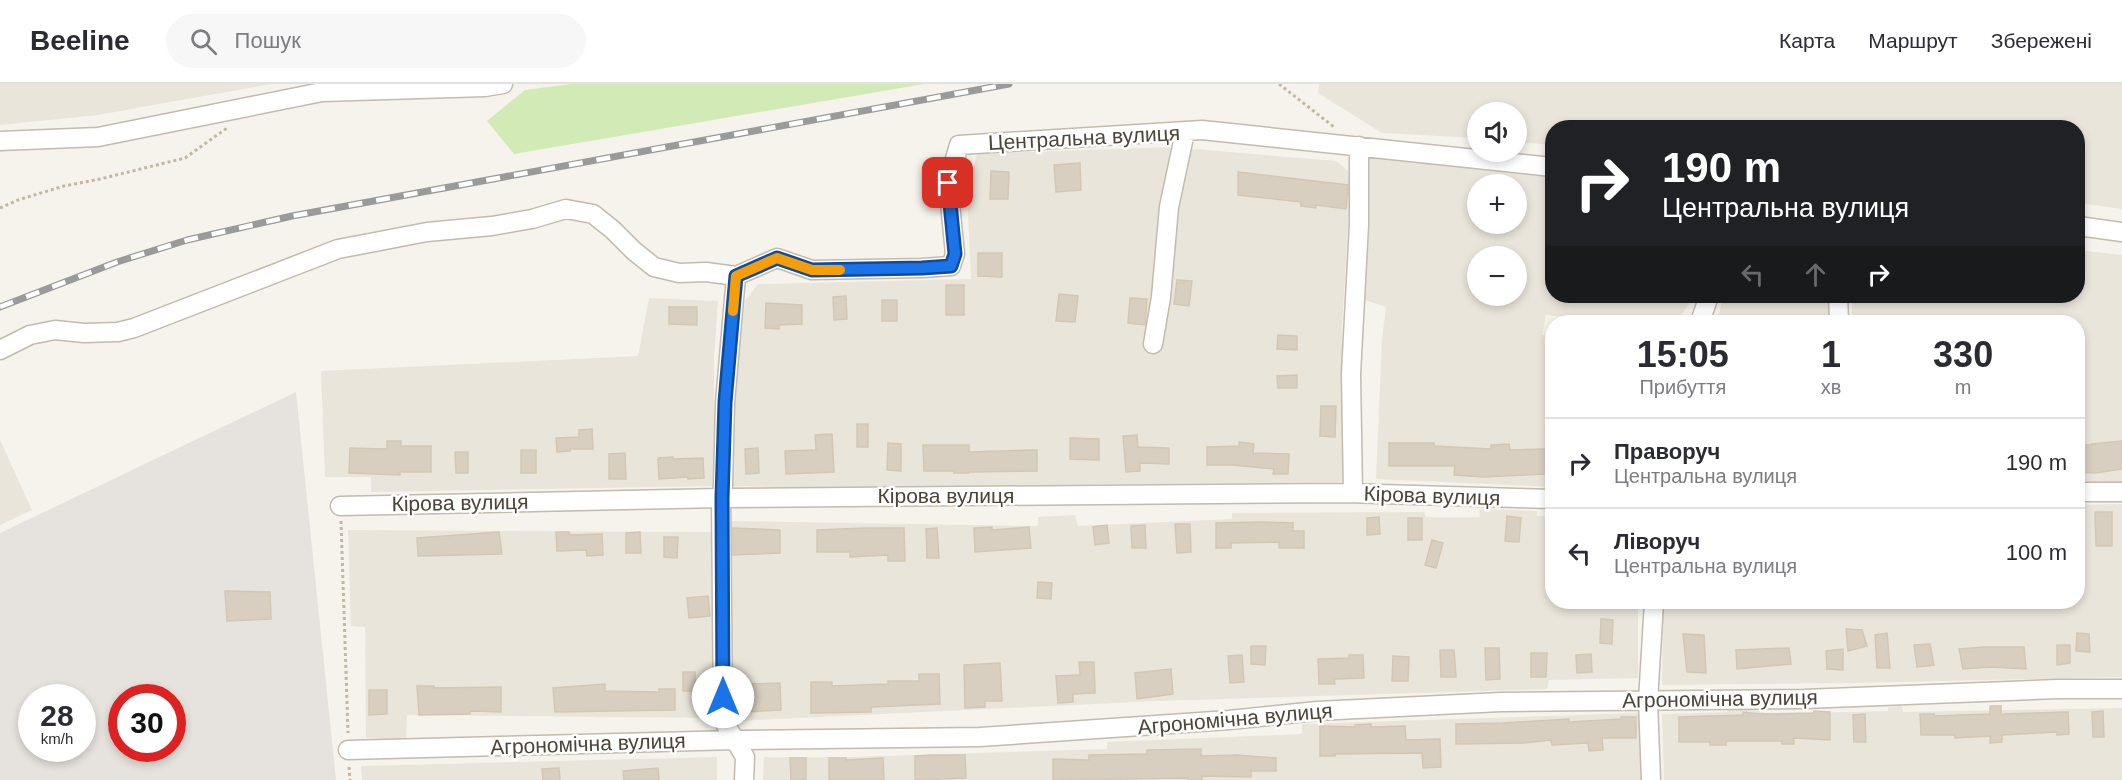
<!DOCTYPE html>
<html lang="uk">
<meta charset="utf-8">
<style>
:root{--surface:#fff;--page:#f7f7f7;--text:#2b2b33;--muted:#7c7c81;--line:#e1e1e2}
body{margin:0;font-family:Helvetica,sans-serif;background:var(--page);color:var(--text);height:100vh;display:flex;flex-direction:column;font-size:22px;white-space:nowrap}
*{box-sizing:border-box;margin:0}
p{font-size:20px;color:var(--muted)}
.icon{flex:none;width:33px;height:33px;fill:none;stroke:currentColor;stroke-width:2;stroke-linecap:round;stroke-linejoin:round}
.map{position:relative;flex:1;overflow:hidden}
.details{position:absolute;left:1545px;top:231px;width:540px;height:294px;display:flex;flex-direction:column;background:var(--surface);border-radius:24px;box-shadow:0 3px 9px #0003}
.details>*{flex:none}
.hud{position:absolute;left:1545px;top:36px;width:540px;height:183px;border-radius:24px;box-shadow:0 3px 9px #0003;background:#202124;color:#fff;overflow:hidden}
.buttons{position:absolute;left:1467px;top:18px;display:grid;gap:12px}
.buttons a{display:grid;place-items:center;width:60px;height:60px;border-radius:50%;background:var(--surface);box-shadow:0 3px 9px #0003;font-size:30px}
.speed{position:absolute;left:18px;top:600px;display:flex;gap:12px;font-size:30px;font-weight:700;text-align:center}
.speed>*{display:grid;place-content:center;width:78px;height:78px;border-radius:50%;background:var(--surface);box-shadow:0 3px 9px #0003;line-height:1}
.speed small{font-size:15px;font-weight:400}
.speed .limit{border:9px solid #d22;background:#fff;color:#111}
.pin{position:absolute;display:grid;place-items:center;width:51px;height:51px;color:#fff;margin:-26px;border-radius:12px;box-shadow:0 3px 9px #0006}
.me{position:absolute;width:66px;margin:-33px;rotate:0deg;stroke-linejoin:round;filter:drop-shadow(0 0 4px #0008)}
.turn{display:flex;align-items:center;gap:21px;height:126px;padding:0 18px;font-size:27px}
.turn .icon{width:78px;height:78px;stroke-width:2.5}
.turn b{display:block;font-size:42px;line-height:51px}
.lanes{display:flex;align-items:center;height:57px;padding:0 18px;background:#0003;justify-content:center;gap:30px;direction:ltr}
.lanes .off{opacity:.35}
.eta{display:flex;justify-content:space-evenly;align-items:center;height:102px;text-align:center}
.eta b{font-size:36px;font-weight:600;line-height:42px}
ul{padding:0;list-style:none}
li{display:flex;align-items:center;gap:18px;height:90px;padding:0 18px;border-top:2px solid var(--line)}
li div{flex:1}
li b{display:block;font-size:22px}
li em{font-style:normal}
header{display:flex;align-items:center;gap:36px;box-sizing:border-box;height:84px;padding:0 30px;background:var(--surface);border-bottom:2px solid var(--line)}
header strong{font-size:28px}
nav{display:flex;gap:33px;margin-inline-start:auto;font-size:21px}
.search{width:420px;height:54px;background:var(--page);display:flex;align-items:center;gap:15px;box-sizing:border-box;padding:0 21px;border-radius:33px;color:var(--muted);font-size:22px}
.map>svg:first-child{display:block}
.residential{fill:#eae5da;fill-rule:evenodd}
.industrial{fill:#e6e2dd;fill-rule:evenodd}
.green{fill:#d2eab5}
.building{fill:#d8cfc1;stroke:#d3c7b4;stroke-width:1.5}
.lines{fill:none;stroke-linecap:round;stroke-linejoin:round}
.minor-casing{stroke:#c2bbae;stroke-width:21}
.path{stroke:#c4b79f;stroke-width:3;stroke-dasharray:3 3;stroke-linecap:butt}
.minor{stroke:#fff;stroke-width:18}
.rail-casing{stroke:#9a9a9a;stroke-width:7}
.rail{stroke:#fff;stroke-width:4.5;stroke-dasharray:14;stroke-linecap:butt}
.route-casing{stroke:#114b97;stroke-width:15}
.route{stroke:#1a73e8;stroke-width:10}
.slow{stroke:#f59e0b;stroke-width:10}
.labels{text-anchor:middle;stroke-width:5;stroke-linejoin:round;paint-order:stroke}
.street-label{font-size:21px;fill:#4b4439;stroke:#fff}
</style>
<header>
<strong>Beeline</strong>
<div class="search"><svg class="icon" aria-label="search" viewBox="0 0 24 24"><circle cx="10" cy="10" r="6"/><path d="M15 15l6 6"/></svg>Пошук</div>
<nav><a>Карта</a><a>Маршрут</a><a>Збережені</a></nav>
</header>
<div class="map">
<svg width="2122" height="696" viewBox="0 0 2122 696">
<rect width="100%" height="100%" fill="#f6f3ec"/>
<path class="residential" d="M0,0H272L98,31L0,41Z
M1319,0H2122V125L2078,119V44H1552V61L1517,58L1516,28H1478L1477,54L1382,49L1318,9Z
M1171,63L1336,77L1351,89L1342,243L1344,398L809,404L731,402L733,299L745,217L758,200L971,195L967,106L977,70Z
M1366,70L1552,90V212H1695L1676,238H1607L1546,231L1542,251L1552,252V403L1376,395L1382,256L1386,223L1362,215ZM1478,100H1516V140H1478ZM1478,172H1516V212H1478Z
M2078,166L2122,171V399H2078V238H1852V212H2078Z
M1723,212H1827L1829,238H1714L1719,230Z
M649,214L718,217L714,273V402L371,408V393H325L321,287L638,272Z
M0,356L32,426L0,441Z
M2122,420V593L1851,599L1662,601L1663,518H2078V421Z
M1479,425L1537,427V432H1552V518H1638V594L1549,596L1547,605L1157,617L737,637L732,630L730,437L1038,442V433L1075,431L1078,442L1232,435V429L1424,428L1426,433H1480Z
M348,446L711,448L716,634L407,631L406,655L366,654L365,543L351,542Z
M1902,622L1903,628L2122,624V696H1664L1662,630L1727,628L1728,624L1763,623L1764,630L1888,627V623Z
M1640,629L1642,696H763L764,673H851L1107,665V658L1302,650V640Z
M717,673V696H362L361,682Z"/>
<path class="industrial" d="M296,308L336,696H0V449ZM32,614H82V664H32ZM122,614H172V664H122Z"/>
<path class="green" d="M571,0H924L514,70L487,37L525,6Z"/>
<path class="building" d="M1080,79L1081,106L1056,108L1054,81Z
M991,87L1009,88L1008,115H990Z
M1238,88L1348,101L1346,125L1316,121V124L1301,122V118L1238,111Z
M978,169H1002V193L978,192Z
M1177,196L1192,197L1189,222L1174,220Z
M946,201H964V231H946Z
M1059,210L1078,212L1075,238L1056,237Z
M846,212L847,235L834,236L833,213Z
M1130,214L1147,215L1145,241L1128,239Z
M882,216H897V237H882Z
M766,219L802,221V240L779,241V245L765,244Z
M669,223H697V241L669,240Z
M1278,251L1297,252V266L1277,265Z
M1297,291V304H1278L1277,292Z
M1321,322H1336L1335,353L1320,352Z
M857,340H868V363H857Z
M592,345L593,365H570V367L557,368L556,354L579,353V346Z
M832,350L834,388L786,390L785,367L816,366L815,351Z
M1137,351L1138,363L1169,364V380L1140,379V387L1126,388L1123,352Z
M1070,354L1099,355V376L1070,375Z
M387,357H401V362H431V388H400V391L349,389L350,364L387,365Z
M2122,357V385L2095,389L2078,388V361H2092V360Z
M1239,358L1254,360L1253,369L1289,370L1288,390H1273L1274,385L1232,381H1207V363L1239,362Z
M888,359L901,360V387L887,386Z
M1389,359H1434V362L1491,365V361L1509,360L1510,366L1547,365L1548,390L1483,393L1454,391L1455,382H1389Z
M923,361H969V368L1037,366V387L969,388V389H954V387H924Z
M758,364L759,389L746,390L745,365Z
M521,366H536V389H521Z
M455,368H468V389H456Z
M625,369L626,395H609V370Z
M673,373V375L703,374L704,394L688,395V393L659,395L658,374Z
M2095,428H2112V462H2096Z
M1507,432L1521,434L1519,458L1505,457Z
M1379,433L1380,450L1367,451V434Z
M1408,434H1422V456H1408Z
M1260,438L1293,439V447H1304V464H1279V458L1231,459V464H1216V439Z
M1175,440H1190L1191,468L1177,469Z
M1107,441L1109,459L1095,461L1093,443Z
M1145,441L1146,464H1132L1131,442Z
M992,443V446L1029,443L1031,464L975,468L974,444Z
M733,444L780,446V469L733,471Z
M866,444H904L905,477H888V471L850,473V468H817V446Z
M937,444L939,474H927L926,445Z
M499,448L502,470L418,472L417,454Z
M556,448H569L570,451L602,450L603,471L587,472L586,466L557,467Z
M640,448L641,469H626V449Z
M664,453H678L677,474L664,473Z
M1432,456L1443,459L1436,484L1425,481Z
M1038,498L1052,499L1051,515L1037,514Z
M225,507L270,508L271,535L227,537Z
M708,512L710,532L689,534L687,514Z
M1601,535L1613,536L1612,560L1600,559Z
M1846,545L1862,546L1867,562L1848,567Z
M1887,549L1890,584H1877L1875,551Z
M2077,549L2089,550L2090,568L2076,567Z
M1683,550L1704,551L1706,589L1687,588Z
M1930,560L1934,581L1917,583L1914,561Z
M2057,561H2070V579L2057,581Z
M1251,562H1266L1265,581L1251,580Z
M1984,563H2024L2026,585L1991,583L1963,585L1959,565Z
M1485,564H1499L1500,595L1486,596Z
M1789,564L1791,580L1737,585L1736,566Z
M1843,565V586L1827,585L1826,567Z
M1440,566H1454L1456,593H1441Z
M1531,569H1547L1546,593H1531Z
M1591,570L1592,588L1577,589L1576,571Z
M1242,571L1244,598L1230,599L1228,572Z
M1349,571H1363L1364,594L1334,595L1335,600H1319L1318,575L1349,574Z
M1393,572L1409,573L1408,597H1392Z
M1079,578H1094L1095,609L1073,610V618L1058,619L1056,592L1080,591Z
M1000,579L1002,617H985V623L965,624L964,581Z
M1171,585L1173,610L1137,615L1135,589Z
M683,588H695V607H683Z
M919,590H939L940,620L871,623V628L811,629V598H832V602L888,600V597H919Z
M780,599L781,626L745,628L744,600Z
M605,600V607L659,608V605H675V626L555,628L553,604Z
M417,602H434V604L501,603V628L470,627V630L419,631Z
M369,606H387V630L369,631Z
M1990,622H2001V630L2068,628L2069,650L2057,651V648L2002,651V658L1990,659V652L1955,654V651H1921L1920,630H1934V632L1990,630Z
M1814,627L1830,628V656L1794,654V660H1782V657H1726V661H1710V658H1679V633L1743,631V628L1760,630L1814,629Z
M2103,627L2104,653H2093L2092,628Z
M1865,630L1866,658H1854L1853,631Z
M1621,633H1636V654H1602L1603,666L1589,667L1588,659L1552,661L1551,656L1524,659L1456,660V640L1503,639L1569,635V638L1621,635Z
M1371,640V643L1405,642L1406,656L1440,655L1441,683L1423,684L1422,669L1335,670V672H1320V642L1355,643V641Z
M1201,665V672L1237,671L1276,674V687H1251V693L1202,692V696H1188V694L1053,696V675L1089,676V671L1147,670V666Z
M932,671H965L966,694L915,696V672Z
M790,674H806V696H791Z
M829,674H846V676L883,674L884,696H829Z
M559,684L560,696H543L542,685Z
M658,684L659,696H624L623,687Z"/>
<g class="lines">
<g class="minor-casing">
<path id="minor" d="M0,57L98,53L322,8L485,3L503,0
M2078,142L2122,148
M736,192L777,174L812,186L922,184L951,182L955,170L948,99L959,61L1202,46L1552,83
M736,192L725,319L723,402L721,414L723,636L745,673L744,696
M1838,212L1839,238
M1700,238L1709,212
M1153,260L1161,213L1169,123L1185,48
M0,266L30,251L55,246L84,249L118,248L134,244L338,165L427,148L492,142L532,135L566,125L593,130L613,146L634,167L654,183L679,189L706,188L736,192
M2078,408H2122
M1353,409L1351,290L1359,140V62
M340,422L721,414L1346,409L1552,415
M348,666L736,656L980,653L1229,636L1317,627L1501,618L1804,615L2057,605H2122
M1651,696L1648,617L1654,518"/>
</g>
<path class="path" d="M1279,0L1334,43
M0,124L18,116L64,102L100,95L185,74L227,44
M341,437L348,649
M349,683L350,696"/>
<use href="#minor" class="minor"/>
<g class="rail-casing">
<path id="rail" d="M0,223L117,178L187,156L292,132L1009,0"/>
</g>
<use href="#rail" class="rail"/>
</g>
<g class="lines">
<g class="route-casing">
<path id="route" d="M723,613L722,414L725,318L736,192L777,174L812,186L922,184L951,182L955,170L948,99"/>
</g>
<use href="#route" class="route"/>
<path class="slow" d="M733,227L736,192L777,174L812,186H840"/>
</g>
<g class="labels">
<g class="street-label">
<text transform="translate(1084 54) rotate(-3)" y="7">Центральна вулиця</text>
<text x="946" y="419">Кірова вулиця</text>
<text transform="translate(1432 412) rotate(2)" y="7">Кірова вулиця</text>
<text transform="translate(460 419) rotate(-1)" y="7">Кірова вулиця</text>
<text transform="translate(1720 615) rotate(-1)" y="7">Агрономічна вулиця</text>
<text transform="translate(1235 635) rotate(-5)" y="7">Агрономічна вулиця</text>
<text transform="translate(588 660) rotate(-2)" y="7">Агрономічна вулиця</text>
</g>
</g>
</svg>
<div class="buttons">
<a><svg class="icon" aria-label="sound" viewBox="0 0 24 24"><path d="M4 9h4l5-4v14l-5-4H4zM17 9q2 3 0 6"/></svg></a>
<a>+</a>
<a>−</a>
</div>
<div class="speed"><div>28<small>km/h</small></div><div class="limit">30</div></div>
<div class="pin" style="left:948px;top:99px;background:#d93025"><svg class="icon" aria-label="arrive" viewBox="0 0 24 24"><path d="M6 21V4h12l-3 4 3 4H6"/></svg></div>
<svg class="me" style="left:723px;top:613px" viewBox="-20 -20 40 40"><circle r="19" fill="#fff"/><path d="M0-13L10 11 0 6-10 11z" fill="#1a73e8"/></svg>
<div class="hud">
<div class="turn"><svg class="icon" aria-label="right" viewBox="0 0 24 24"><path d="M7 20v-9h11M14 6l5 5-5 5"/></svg><div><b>190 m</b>Центральна вулиця</div></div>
<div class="lanes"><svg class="icon off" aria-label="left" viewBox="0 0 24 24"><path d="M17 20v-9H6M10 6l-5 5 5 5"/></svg><svg class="icon off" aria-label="ahead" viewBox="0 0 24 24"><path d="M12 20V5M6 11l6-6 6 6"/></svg><svg class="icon" aria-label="right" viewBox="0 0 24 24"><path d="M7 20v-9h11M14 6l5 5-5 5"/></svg></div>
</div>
<section class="details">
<div class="eta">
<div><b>15:05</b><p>Прибуття</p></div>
<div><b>1</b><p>хв</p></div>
<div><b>330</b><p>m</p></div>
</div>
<ul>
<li><svg class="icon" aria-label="right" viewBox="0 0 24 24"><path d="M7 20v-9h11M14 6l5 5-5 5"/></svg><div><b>Праворуч</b><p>Центральна вулиця</p></div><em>190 m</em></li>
<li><svg class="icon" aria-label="left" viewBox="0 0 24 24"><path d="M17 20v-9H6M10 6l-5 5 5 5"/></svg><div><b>Ліворуч</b><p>Центральна вулиця</p></div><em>100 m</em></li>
</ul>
</section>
</div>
